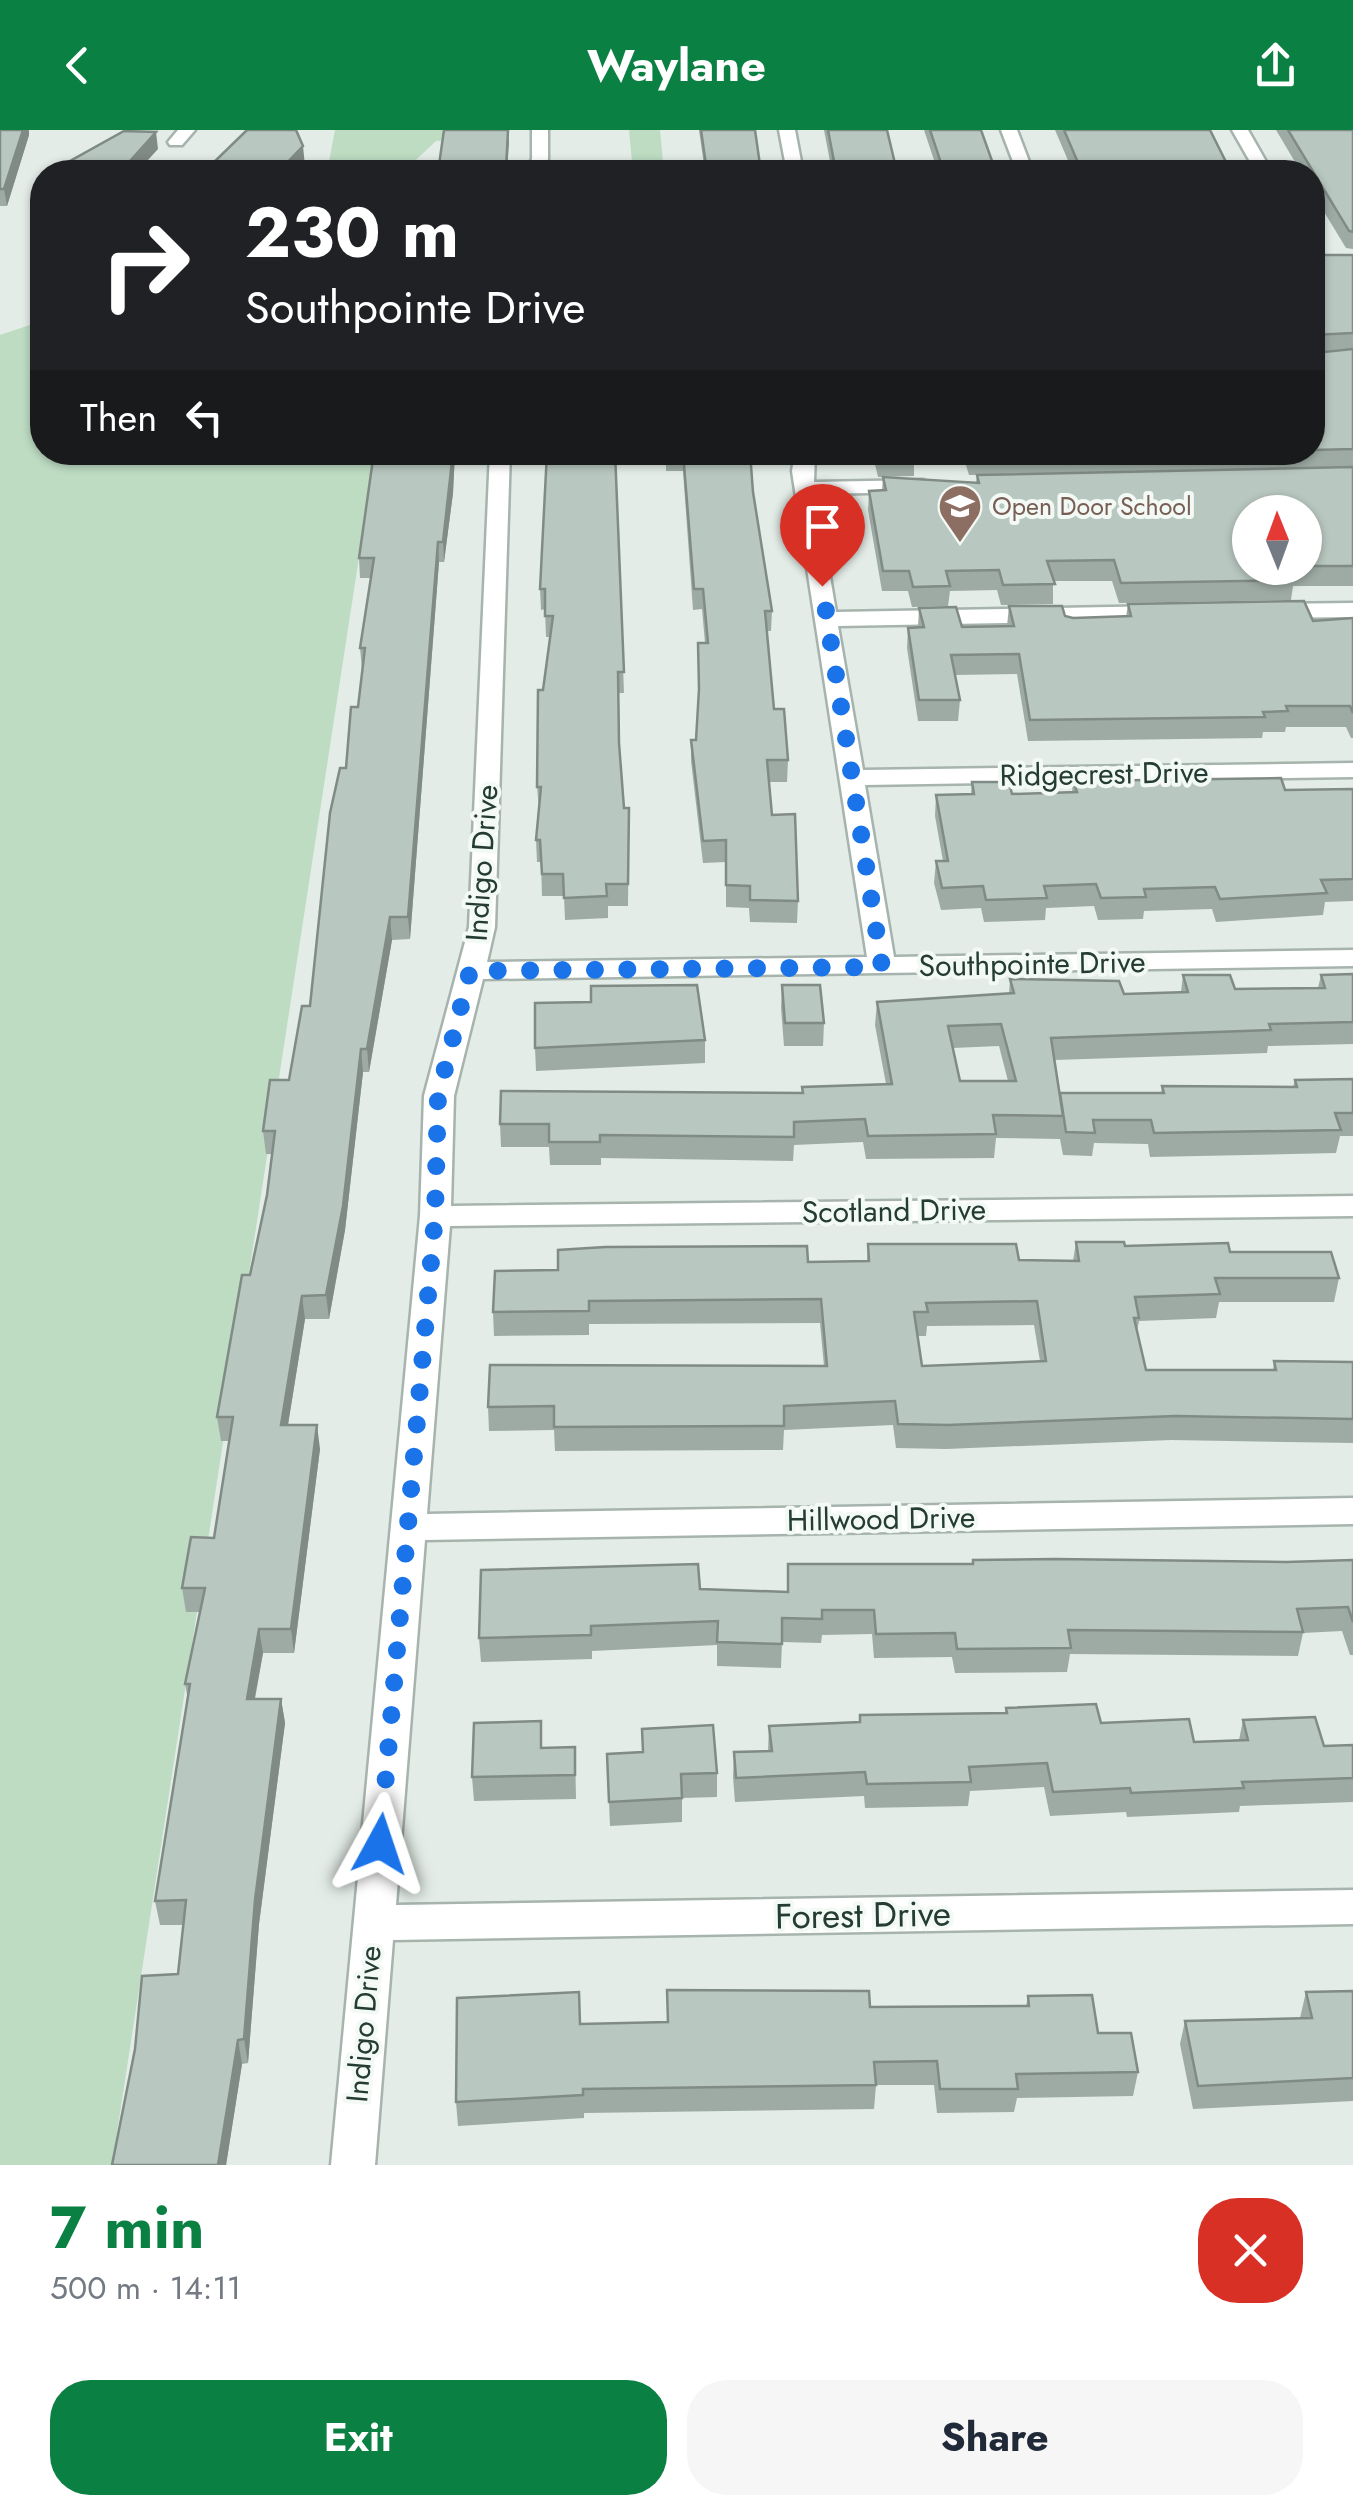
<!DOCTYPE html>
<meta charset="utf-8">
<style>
:root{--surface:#fff;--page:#f6f6f7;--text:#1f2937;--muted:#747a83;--accent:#0b8043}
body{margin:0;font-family:Jost,sans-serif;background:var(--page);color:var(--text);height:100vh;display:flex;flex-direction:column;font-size:38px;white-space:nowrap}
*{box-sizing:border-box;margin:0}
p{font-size:32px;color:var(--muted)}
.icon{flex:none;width:55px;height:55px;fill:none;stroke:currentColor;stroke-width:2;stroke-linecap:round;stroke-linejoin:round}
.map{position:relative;height:2035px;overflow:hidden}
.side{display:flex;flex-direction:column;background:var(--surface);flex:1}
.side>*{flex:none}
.top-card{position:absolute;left:30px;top:30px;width:1295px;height:305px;border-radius:40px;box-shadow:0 2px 8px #0004;background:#202124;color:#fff;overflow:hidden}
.needle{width:65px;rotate:359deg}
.buttons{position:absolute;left:1232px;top:365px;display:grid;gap:20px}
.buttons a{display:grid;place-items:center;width:90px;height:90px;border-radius:50%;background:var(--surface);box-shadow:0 2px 8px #0004;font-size:50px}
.pin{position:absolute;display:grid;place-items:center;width:85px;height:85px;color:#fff;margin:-102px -42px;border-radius:50% 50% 50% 0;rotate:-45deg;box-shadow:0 0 10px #0007}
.pin .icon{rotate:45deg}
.me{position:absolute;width:110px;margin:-55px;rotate:5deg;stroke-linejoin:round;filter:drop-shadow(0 0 8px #0008)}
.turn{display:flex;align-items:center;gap:35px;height:210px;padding:0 50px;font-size:45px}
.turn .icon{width:130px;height:130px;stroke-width:2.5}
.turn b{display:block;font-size:70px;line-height:85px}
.then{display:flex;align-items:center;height:95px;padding:0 50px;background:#0003;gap:20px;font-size:38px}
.round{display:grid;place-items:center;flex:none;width:105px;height:105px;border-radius:40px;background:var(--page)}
.headline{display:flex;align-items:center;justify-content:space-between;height:170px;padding:0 50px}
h1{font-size:60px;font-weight:700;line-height:75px;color:var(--accent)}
.action{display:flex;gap:20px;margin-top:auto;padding:20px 50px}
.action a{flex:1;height:115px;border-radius:40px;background:var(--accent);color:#fff;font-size:40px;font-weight:700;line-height:115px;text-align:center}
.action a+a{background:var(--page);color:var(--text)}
header{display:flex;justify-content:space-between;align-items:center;height:130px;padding:0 50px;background:var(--accent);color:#fff;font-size:45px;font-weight:700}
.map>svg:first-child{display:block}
.green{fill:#bddcc2}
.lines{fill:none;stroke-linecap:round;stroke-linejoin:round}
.minor-casing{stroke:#a6b4ad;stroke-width:5}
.minor{fill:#fff;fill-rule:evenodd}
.wall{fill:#9eaba5;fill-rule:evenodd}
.shaded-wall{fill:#818b86}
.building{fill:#b8c7c0;stroke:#818b86;stroke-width:2.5;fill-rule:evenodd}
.route{stroke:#1a73e8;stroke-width:18;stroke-dasharray:0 32.4}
.labels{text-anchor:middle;stroke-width:8;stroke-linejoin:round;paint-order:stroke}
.far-education-label{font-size:25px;fill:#785e54;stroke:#f3f9f5;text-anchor:start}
.street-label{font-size:30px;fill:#243c33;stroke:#f3f9f5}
.near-street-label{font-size:35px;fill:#243c33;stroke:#f3f9f5}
</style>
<header><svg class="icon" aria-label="back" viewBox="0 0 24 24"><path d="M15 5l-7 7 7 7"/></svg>Waylane<svg class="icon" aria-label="share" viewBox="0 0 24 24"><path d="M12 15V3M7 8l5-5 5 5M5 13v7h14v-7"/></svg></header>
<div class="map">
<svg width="1353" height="2035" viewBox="0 0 1353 2035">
<rect width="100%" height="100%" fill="#e3ece7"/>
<path class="green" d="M335,0H476L473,9L436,11L403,42H327Z
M629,0H660L664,42H633Z
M42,191V322L375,323L112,2035H0V205Z"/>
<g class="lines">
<g class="minor-casing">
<path id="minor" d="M178,0H195L182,15H170L168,12Z
M532,0H548V29L541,42H525L532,29Z
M779,0H795L803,42H787Z
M1001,0H1017L1033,42H1017Z
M1232,0H1248L1272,42H1256Z
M490,322H510L495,797L487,832L867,827L792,341L795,322H815L814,352L923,350L933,356L923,362L816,364L836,482L1164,476L1175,483L1164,490L838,496L863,640L1353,633V647L865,655L894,827L1353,820V836L483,849L454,966L451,1076L1353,1066V1086L450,1096L427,1384L1353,1368V1394L425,1410L396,1775L1353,1760V1794L393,1810L375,2035H331L420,1086L424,966L469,797Z
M1353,473V487L1270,488L1259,481L1270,474Z"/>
</g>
<use href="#minor" class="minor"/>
</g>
<path class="wall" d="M0,0H29V5L7,76H0Z
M508,0L507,42H418H438Z
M699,0H755L761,42H705Z
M824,0H887L897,42H832Z
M924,0H981L996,42H938Z
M1055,0H1210L1231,42H1073Z
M1276,0H1353V119L1346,118L1312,62V42H1301Z
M1312,125H1353V456H1293L1291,470L1119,473L1112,451H1053V474L1001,475L997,460L950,461L948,476L912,477L908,461H882L868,380L869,361L882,360L883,347L976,352L977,345L1049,344L969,345L962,322H1312ZM1305,382V438H1250Z
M374,322H455L453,363L444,432H439L410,809L392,810L369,942H363L345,1100L329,1189H305L288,1295L320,1319L294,1523H263L255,1569H281L285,1593L259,1794L248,1933L242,1934L226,2035H112L178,1844L183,1795H160L155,1771L188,1570L185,1554L200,1482H186L182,1458L214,1408L229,1311H221L217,1287L267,1065L272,1024H266L263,1001L289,950L310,876L346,638L358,577L362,539L360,518L371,448H360L359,428Z
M615,322L624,563H618L619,613L624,678H629L628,776H608V788L565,790L564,766H542L541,732H537L536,710L539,679L537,657L543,560L550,507H546L545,479L541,480L540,459Z
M666,322H750L753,362L772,481L771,501H767L774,579L788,630L787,652H769L772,685L798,771L797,793L750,792L749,778L726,777V732L703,733L691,631V610H696L699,567L698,513H705L702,479L693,480L683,341H666Z
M872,322H914V346L878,347Z
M1128,474L1313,491L1353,488V608H1351L1346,597H1286L1285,602H1263L1262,608L1028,611L1017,544L955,545L960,570L958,591H918L907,518L908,498L918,497L919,478L962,497L1007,496L1009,476L1073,488L1126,487Z
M1073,651L1285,660L1353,659V771L1325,772L1323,785L1216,792L1212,779L1144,781L1143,789L1098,790L1094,776L1046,778L1045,790L984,792L981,778L941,780L934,753L936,731H943L935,686L936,665L971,664L972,652L1012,664L1072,662Z
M1353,844V914L1268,916L1267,923L1055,930L1060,963H1161L1162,956L1293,957L1295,950L1353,949V1006H1340L1336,1023L1150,1027L1148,1014L1094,1013L1092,1026L1063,1025L1060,1009L996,1008L994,1028L866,1029L863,1012L794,1015L793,1031L601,1028V1035H550L549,1017H501L500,994L802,963V957L886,954L875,895L877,872L1009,864L1010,849L1124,864L1181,862L1183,845L1235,859L1318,858L1321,845ZM999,916L1008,951H960L953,918Z
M782,855L824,893L823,916H784L781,878Z
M705,910V933L536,941L535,918Z
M1076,1112L1125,1116L1230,1122L1339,1148L1334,1172H1219L1216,1188L1139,1191L1137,1201L1146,1240H1273L1274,1231L1353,1232V1313L1171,1310L946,1319L896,1318L893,1295L784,1300L783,1320L555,1321L554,1300L489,1301L488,1277L824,1236L820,1193L589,1194V1205L494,1206L493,1182L558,1140L867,1131L868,1114L1019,1130L1073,1131ZM1034,1195L1040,1231L922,1236L917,1206H926L927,1196Z
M973,1430L1286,1432L1353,1430V1525H1350L1342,1501L1303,1503L1298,1526L1070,1524L1067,1542L955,1543L952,1527L874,1528L872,1504L822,1505L821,1513L782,1512L781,1538L717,1536V1515L592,1521V1529L481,1532L479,1508L700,1459L787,1462L788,1434H972Z
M1006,1578L1101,1593L1194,1612L1239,1610L1243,1590L1324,1616L1353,1615V1672L1240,1676L1239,1682L1127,1687L1126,1682L1050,1686L1044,1657L970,1661L968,1676L865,1678L864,1666L735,1672L733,1647L734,1622L768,1621L769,1596L859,1592L860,1585L1005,1583Z
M575,1617L576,1669L474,1671L472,1647L542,1618Z
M607,1624L717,1643V1667L682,1668V1692L610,1696Z
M1353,1861V1971L1193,1979L1180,1914L1185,1891L1300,1888L1306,1862Z
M1028,1866L1098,1903L1138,1942L1133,1966L1017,1968L1014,1982L937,1983L934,1955H876L874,1979L584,1983V1988L458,1996L456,1972L581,1894L668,1892L870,1877L1026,1876Z"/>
<path class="shaded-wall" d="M23,0H29V5L7,76L4,59Z
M508,0L509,12L507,42H506Z
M156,2L158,19L137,42H112Z
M303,16L305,36L299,42H278Z
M453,322H455L453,363L444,432L443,412Z
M438,412L439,432L410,809L408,787Z
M390,787L392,810L369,942L367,919Z
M361,919L363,942L345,1100L329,1189L326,1165Z
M302,1166L305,1189L284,1319L281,1295Z
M317,1295L320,1319L294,1523L291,1499Z
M259,1499L263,1523L250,1593L247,1569Z
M281,1569L285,1593L259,1794L248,1933L244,1909L255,1770Z
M238,1910L242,1934L226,2035H218Z"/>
<path class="building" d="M0,0H23L4,59H0Z
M247,0H296L303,16L278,42H193L199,37H209Z
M444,0H508L506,39H471V42H418H438Z
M701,0H755L761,42H707Z
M828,0H887L897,42H836Z
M930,0H981L996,42H944Z
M1064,0H1210L1231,42H1082Z
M1288,0H1353V102L1349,101Z
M124,1L156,2L130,31L112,42H60L63,35Z
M589,34V42H533V35Z
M1312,125H1353V203L1312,205Z
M1312,208L1315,223L1353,219V319L1312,320Z
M374,322H453L443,412H438L408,787H390L367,919H361L343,1076L326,1165L302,1166L281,1295H317L291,1499H259L247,1569H281L255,1770L244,1909L238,1910L218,2035H112L135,1919L142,1846L178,1844L186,1770L155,1771L190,1554H185L205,1458H182L191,1407L214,1408L233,1287H217L242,1145H250L267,1065L275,1001H263L270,950H289L302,876H310L330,683L340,638H346L351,577H358L365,518H360L374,428H359Z
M547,322H615L624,542H618L619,613L624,678H629L628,754H606L607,766L564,768L563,744H542L540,710H536L541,657H537L538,560H543L553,486H545V459H540Z
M683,322H750L753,362L772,481H765L774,579H784L788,630H767L772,685L795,684L798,771L750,770V756L726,755V710L703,711L691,610H696L699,559L698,513H708L703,459H694Z
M877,322H914L915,327L879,328Z
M969,322H1171L970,326Z
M1353,337V436H1305V382H1250V438H1288L1294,450L1121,453L1114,430L1047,431L1055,454L1003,455L999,440L946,441L950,456L913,457L909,441H883L869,361L886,360L883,347L979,353L977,345Z
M1304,471L1313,491L1353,488V583L1350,576H1286L1288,581L1263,582L1265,587L1030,590L1019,524L951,525L960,570H919L908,498L924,497L919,478L956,477L962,497L1014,496L1009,476H1062L1065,486L1073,488L1131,486L1128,474Z
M1281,648L1285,660L1353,659V749L1321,750L1327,763L1220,769L1215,757L1144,759L1146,767L1101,768L1096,754L1044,756L1047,768L986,770L983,756L942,758L936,731H948L936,665L974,664L972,652H1009L1012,664L1077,662L1073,651Z
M1353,844V892L1269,894L1271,900L1051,908L1063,986L993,985L996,1004L868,1006L865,989L794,992V1007L600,1005V1012H549V994H500L501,961L803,963L802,957L892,954L877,872L1014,863L1010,849L1119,851L1124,864L1188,862L1183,845H1230L1235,859L1325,858L1321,845ZM1001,894L1016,951H960L948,896Z
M697,855L705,910L535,918V873L591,872V856Z
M782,855H820L824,893H785Z
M1353,949V983H1335L1341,1000L1154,1003L1151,990H1093L1095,1003L1066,1002L1060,963H1164L1162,956L1297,957L1295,950Z
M1076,1112H1124L1125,1116L1228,1113L1230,1122H1331L1339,1148H1215L1220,1164L1135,1167L1139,1188H1134L1146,1240H1276L1274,1231L1353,1232V1289L1175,1286L948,1295L898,1294L895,1271L784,1276V1296L554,1297V1276L488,1277L490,1235L827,1236L821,1169L589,1171V1181L493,1182L495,1141L558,1140V1120L605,1117L807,1116L808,1132L869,1131L868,1114H1016L1019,1130L1079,1131ZM1037,1171L1046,1231L922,1236L914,1182H928L926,1173Z
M1055,1429L1286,1432L1353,1430V1492L1348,1477L1297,1479L1303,1502L1068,1500L1071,1518L957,1519L955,1503L876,1504L874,1480H822V1489L782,1488V1514L717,1512L718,1491L591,1496V1505L479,1508L481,1440L698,1434L700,1459L788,1462V1434H973V1430Z
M1096,1574L1101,1593L1189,1589L1194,1612L1248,1610L1243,1590L1315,1587L1324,1616L1353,1615V1648L1242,1652L1244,1658L1131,1663L1130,1658L1053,1662L1047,1633L969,1637L971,1652L867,1654L865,1642L736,1648L734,1622L772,1621L769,1596L860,1592V1585L1007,1583L1006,1578Z
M541,1591V1618L575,1617V1645L472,1647L474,1593Z
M713,1595L717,1643L681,1644L682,1668L609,1672L607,1624L643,1622L642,1599Z
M667,1860L869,1861L870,1877L1029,1876L1028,1866L1092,1865L1098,1903H1131L1138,1942L1016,1944L1018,1959H940L937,1931L874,1932L876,1955L583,1959V1965L456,1972L457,1868L579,1862L580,1894L668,1892Z
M1353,1861V1948L1198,1956L1185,1891L1312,1888L1306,1862Z"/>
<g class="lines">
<path class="route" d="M380,1714L435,1086L438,966L470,841L882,837L822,456"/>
</g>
<defs>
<g id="school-pin" transform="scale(2.25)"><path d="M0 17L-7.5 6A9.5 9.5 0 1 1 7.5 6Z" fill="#8d6e63" stroke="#f3f9f5"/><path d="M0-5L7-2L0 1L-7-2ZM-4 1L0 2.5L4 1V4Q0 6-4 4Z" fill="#fff"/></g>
</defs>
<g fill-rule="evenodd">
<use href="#school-pin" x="960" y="376"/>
</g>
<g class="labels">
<g class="far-education-label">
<text x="992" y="385">Open Door School</text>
</g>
<g class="street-label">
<text transform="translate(1104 644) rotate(-1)" y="10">Ridgecrest Drive</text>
<text transform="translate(482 733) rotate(-86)" y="10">Indigo Drive</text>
<text transform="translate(1032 834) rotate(-1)" y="10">Southpointe Drive</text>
<text transform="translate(894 1081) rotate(-1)" y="10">Scotland Drive</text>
<text transform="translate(881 1389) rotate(-1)" y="10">Hillwood Drive</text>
<text transform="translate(364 1894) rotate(-85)" y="10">Indigo Drive</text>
</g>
<g class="near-street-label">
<text transform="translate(863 1785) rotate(-1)" y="12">Forest Drive</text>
</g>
</g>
</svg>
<div class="buttons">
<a><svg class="needle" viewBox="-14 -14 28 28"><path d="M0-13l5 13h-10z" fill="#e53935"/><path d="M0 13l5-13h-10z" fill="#747a83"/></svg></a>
</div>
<div class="pin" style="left:822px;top:456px;background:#d93025"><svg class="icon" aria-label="arrive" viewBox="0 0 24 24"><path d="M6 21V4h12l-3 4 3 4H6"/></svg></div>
<svg class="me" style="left:380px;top:1714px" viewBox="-20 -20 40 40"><path d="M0-17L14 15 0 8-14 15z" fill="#1a73e8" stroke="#fff" stroke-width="4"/></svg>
<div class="top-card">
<div class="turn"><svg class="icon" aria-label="right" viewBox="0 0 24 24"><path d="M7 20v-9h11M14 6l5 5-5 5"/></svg><div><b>230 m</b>Southpointe Drive</div></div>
<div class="then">Then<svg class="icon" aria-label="left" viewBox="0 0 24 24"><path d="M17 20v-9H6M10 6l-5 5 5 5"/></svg></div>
</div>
</div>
<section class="side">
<div class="headline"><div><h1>7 min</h1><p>500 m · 14:11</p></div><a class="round" style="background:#d93025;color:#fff"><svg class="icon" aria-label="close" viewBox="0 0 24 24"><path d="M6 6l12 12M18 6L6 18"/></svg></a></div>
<div class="action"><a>Exit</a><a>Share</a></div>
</section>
